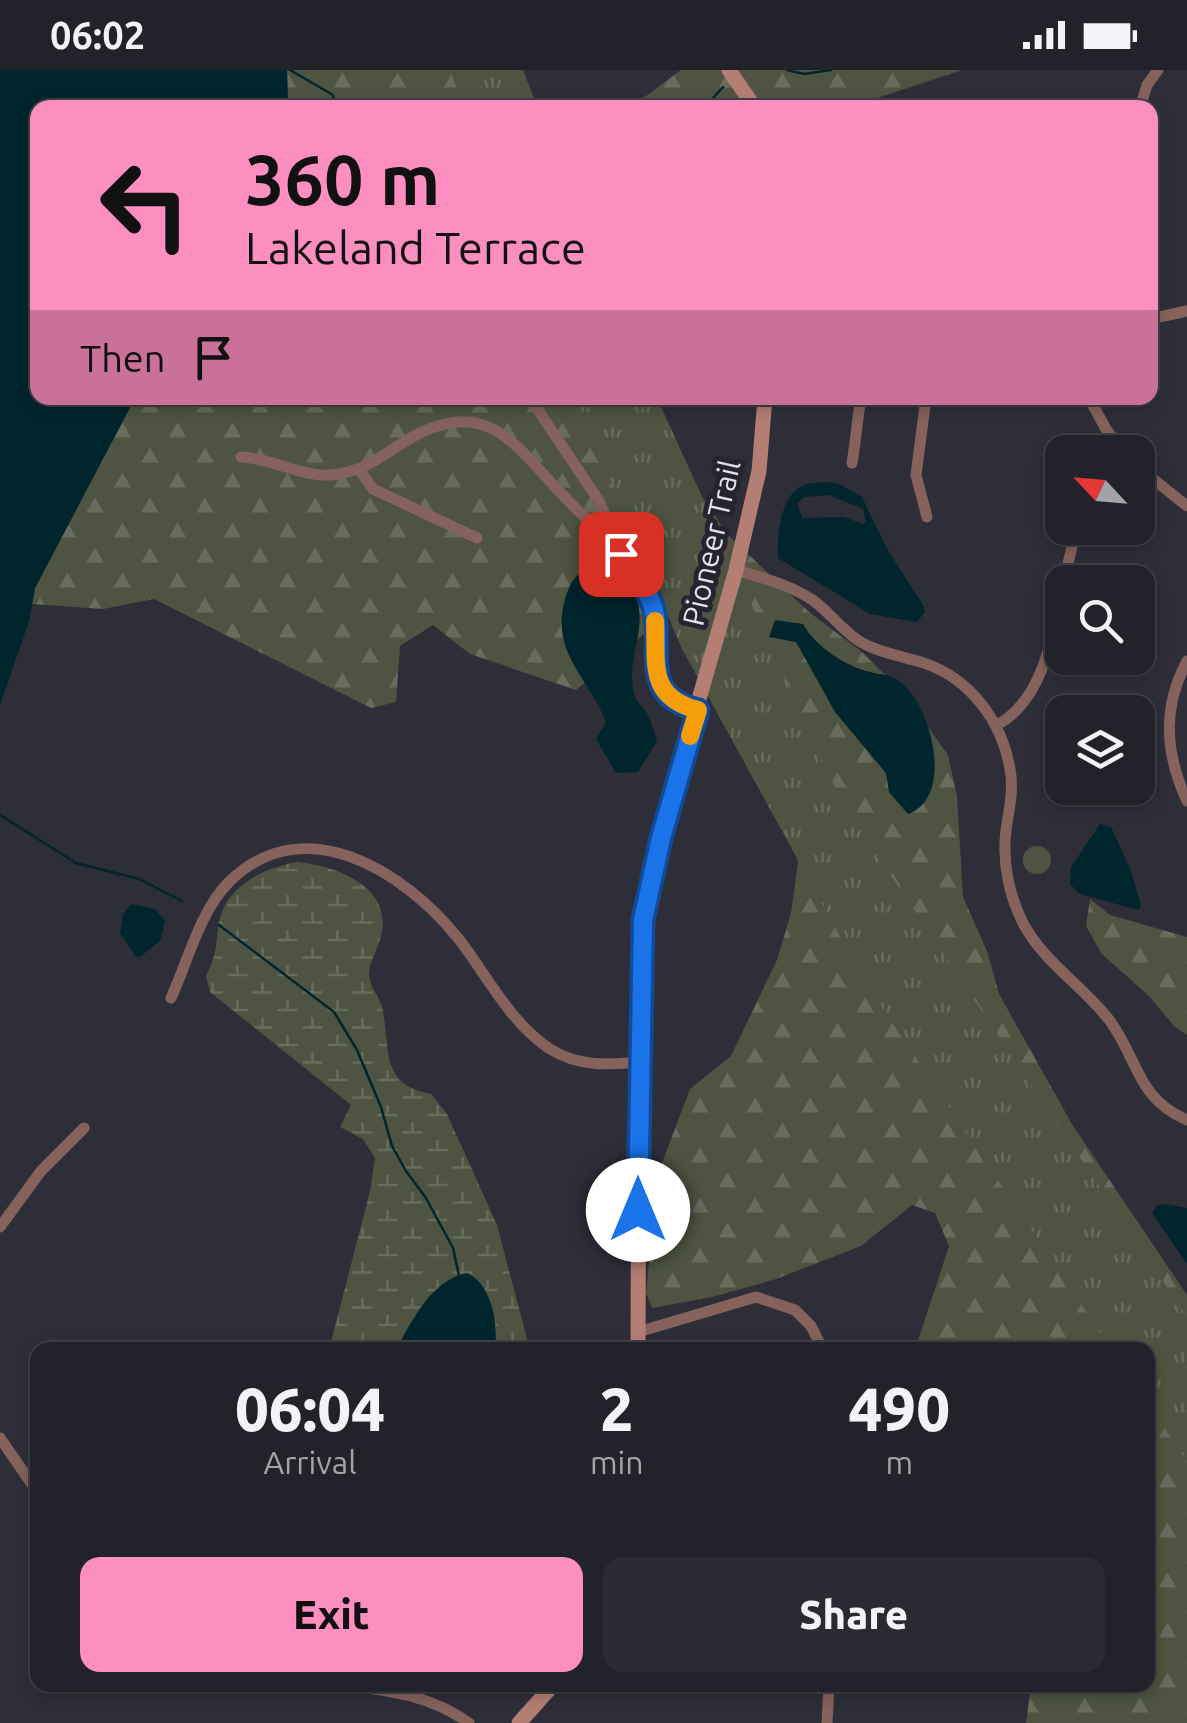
<!DOCTYPE html>
<style>
:root{--surface:#22222b;--page:#2a2a33;--text:#f1f3f6;--muted:#a2a4a9;--line:#3f3f47;--accent:#fd8ec0}
body{margin:0;font-family:Ubuntu,sans-serif;background:var(--page);color:var(--text);height:100vh;display:flex;flex-direction:column;font-size:38px;white-space:nowrap}
*{box-sizing:border-box;margin:0}
p{font-size:32px;color:var(--muted)}
.icon{flex:none;width:55px;height:55px;fill:none;stroke:currentColor;stroke-width:2;stroke-linecap:round;stroke-linejoin:round}
.map{position:relative;flex:1;overflow:hidden}
.sheet{position:absolute;left:30px;top:1272px;width:1125px;height:350px;display:flex;flex-direction:column;background:var(--surface);border-radius:20px;box-shadow:0 5px 15px #0003,0 0 0 2px var(--line)}
.sheet>*{flex:none}
.hud{position:absolute;left:30px;top:30px;width:1128px;height:305px;border-radius:20px;box-shadow:0 5px 15px #0003,0 0 0 2px var(--line);background:#fd8ec0;color:#111;overflow:hidden}
.needle{width:65px;rotate:296deg}
.controls{position:absolute;left:1045px;top:365px;display:grid;gap:20px}
.controls a{display:grid;place-items:center;width:110px;height:110px;border-radius:20px;background:var(--surface);box-shadow:0 5px 15px #0003,0 0 0 2px var(--line);font-size:50px}
.pin{position:absolute;display:grid;place-items:center;width:85px;height:85px;color:#fff;margin:-42px;border-radius:20px;box-shadow:0 5px 15px #0006}
.me{position:absolute;width:110px;margin:-55px;rotate:0deg;stroke-linejoin:round;filter:drop-shadow(0 0 8px #0008)}
.turn{display:flex;align-items:center;gap:35px;height:210px;padding:0 50px;font-size:45px}
.turn .icon{width:130px;height:130px;stroke-width:2.5}
.turn b{display:block;font-size:70px;line-height:85px}
.then{display:flex;align-items:center;height:95px;padding:0 50px;background:#0003;gap:20px;font-size:38px}
.eta{display:flex;justify-content:space-evenly;align-items:center;height:170px;text-align:center}
.eta b{font-size:60px;font-weight:800;line-height:70px}
.primary-button{display:flex;gap:20px;margin-top:auto;padding:20px 50px}
.primary-button a{flex:1;height:115px;border-radius:20px;background:var(--accent);color:#111;font-size:40px;font-weight:800;line-height:115px;text-align:center}
.primary-button a+a{background:var(--page);color:var(--text)}
.status{display:flex;justify-content:space-between;align-items:center;height:70px;padding:0 50px;background:var(--surface);direction:ltr}
.status svg{height:28px;fill:currentColor}
.map>svg:first-child{display:block}
.forest{fill:url(#forest-firs)}
.wetland{fill:url(#wetland-marsh)}
.park{fill:url(#park-tufts)}
.water{fill:#00252d;fill-rule:evenodd}
.lines{fill:none;stroke-linecap:round;stroke-linejoin:round}
.stream{stroke:#00252d;stroke-width:2.5}
.minor{stroke:#85625c;stroke-width:11}
.secondary{stroke:#b57e74;stroke-width:15}
.route-casing{stroke:#114b97;stroke-width:25}
.route{stroke:#1a73e8;stroke-width:18}
.slow{stroke:#f59e0b;stroke-width:18}
.labels{text-anchor:middle;stroke-width:10;stroke-linejoin:round;paint-order:stroke}
.street-label{font-size:30px;fill:#e3e2ea;stroke:#25242f}
</style>
<div class="status"><b>06:02</b><svg viewBox="0 0 49 12"><path d="M0 12V9h3v3zM5 12V6h3v6zM10 12V3h3v9zM15 12V0h3v12zM26 1h20v11H26zM47 4h2v5h-2z"/></svg></div>
<div class="map">
<svg width="1187" height="1653" viewBox="0 0 1187 1653">
<defs>
<pattern id="forest-firs" width="22" height="20" patternUnits="userSpaceOnUse" patternTransform="scale(2.5)"><rect width="22" height="20" fill="#4e5441"/><path d="M5 1l3.5 6h-7zM16 11l3.5 6h-7z" fill="#676c5d"/></pattern>
<pattern id="wetland-marsh" width="20" height="14" patternUnits="userSpaceOnUse" patternTransform="scale(2.5)"><rect width="20" height="14" fill="#4e5441"/><path d="M1 5h8M5 5V1M11 12h8M15 12V8" fill="none" stroke="#676c5d"/></pattern>
<pattern id="park-tufts" width="24" height="20" patternUnits="userSpaceOnUse" patternTransform="scale(2.5)"><rect width="24" height="20" fill="#4e5441"/><path d="M3 7l-1-3M5 7V3M7 7l1-3M15 17l-1-3M17 17v-4M19 17l1-3" fill="none" stroke="#676c5d"/></pattern>
</defs>
<rect width="100%" height="100%" fill="#2e2e39"/>
<path class="forest" d="M287,0H523L537,37H288Z
M681,0H962L850,37L630,38Z
M135,328H628L632,340L710,437L725,462L809,542L862,582L905,625L948,685L957,726L963,827L987,881L999,924L1073,1056L1187,1225V1653H1026L1031,1615H1148V1280H915L949,1176L935,1143L912,1135L861,1176L776,1209L712,1227L652,1238L646,1223L657,1106L690,1019L731,986L777,890L791,843L798,792L787,738L673,540L576,620L470,584L433,555L400,576L396,632L371,638L154,529L103,539L32,534L35,518Z
M1090,829L1110,845L1187,867V965L1174,956L1149,926L1101,883L1086,856Z"/>
<path class="wetland" d="M297,792C333,795 390,815 382,861C380,876 369,891 369,905C370,918 381,928 383,941C390,981 381,1015 431,1024L447,1044L497,1155L530,1280H329L370,1121L375,1088L363,1069L340,1057L351,1035L210,922L206,906C218,882 215,876 219,852C227,815 264,798 297,792Z"/>
<path class="park" d="M450,0H523L537,37H464Z
M575,328H657L841,731L1187,1247V1392L1148,1333V1280H1112L865,912L682,579Z
M1023 790a14 14 0 1 1 28 0a14 14 0 1 1-28 0Z"/>
<path class="water" d="M0,0H287L288,37L38,38V328H135L35,518L29,551L0,635Z
M825,412L837,413L862,427L887,479L923,535L925,542L917,552L870,544L778,488C777,467 780,428 800,417C807,412 817,413 825,412ZM829,425L863,439L866,452L863,454L844,447L803,448L797,434L804,427Z
M611,498C669,538 618,584 636,629C638,632 644,639 646,642C651,650 654,662 657,671L638,702L616,703L596,669L606,652C588,606 550,583 565,529C574,500 582,501 611,498Z
M775,550L803,554C815,576 845,596 870,602C881,605 890,604 899,611C932,635 955,727 908,744L889,722L886,703L835,642L796,572L769,567Z
M1100,754L1111,757L1131,801L1141,836L1138,840L1080,824L1070,814L1071,797Z
M131,834L155,839L165,851L160,871L140,887H136L120,863L123,844Z
M1164,1134L1187,1138V1194L1152,1143L1157,1136Z
M467,1203C493,1215 498,1255 495,1280H396C411,1252 432,1209 467,1203Z"/>
<g class="lines">
<path class="stream" d="M290,0L333,25L334,32L330,38
M787,0L804,4L831,0
M704,38L723,17
M0,745L76,793L139,809L182,831
M219,855L334,942L357,980L381,1037L392,1076L406,1101L426,1128L453,1178L459,1206"/>
<path class="minor" d="M1008,38L1010,35L1029,38
M1140,38L1147,15L1158,0
M1150,249L1187,241
M530,328L599,431L607,449L606,467C625,489 643,510 653,538C668,582 634,624 698,640
M926,328L916,405L927,447
M1089,328L1106,359L1123,382
M241,387C271,388 301,407 331,405C369,402 388,379 420,363C487,330 516,375 556,418C572,435 589,452 606,467
M852,393C856,370 857,350 861,328
M1138,397L1187,436
M360,401L373,419L477,468
M736,500C763,508 791,515 814,531C830,543 842,560 859,571C879,583 902,586 924,593C971,609 1002,652 1010,699C1014,720 1009,739 1006,760C1002,792 1009,826 1024,855C1045,893 1084,917 1110,951C1138,989 1137,1029 1187,1050
M1064,512L1076,458
M1187,591C1162,638 1165,683 1187,731
M997,655C1042,631 1053,567 1062,521
M171,928C188,891 200,841 229,812C304,738 404,801 458,868C487,905 510,953 550,979C579,997 607,995 639,992
M0,1157L41,1101L84,1058
M638,1262L756,1227L795,1240L811,1256L823,1280
M0,1368L38,1423
M344,1615C390,1621 430,1625 469,1653
M827,1653L829,1615"/>
<path class="secondary" d="M729,0L755,38
M638,1280L639,992L643,850L677,706L736,500L759,401L765,328
M519,1653L553,1615"/>
</g>
<g class="lines">
<g class="route-casing">
<path id="route" d="M621,484C634,501 651,523 655,545C661,588 642,626 698,640L661,768L643,850L638,1140"/>
</g>
<use href="#route" class="route"/>
<path class="slow" d="M655,551C657,593 647,627 698,640L690,666"/>
</g>
<g class="labels">
<g class="street-label">
<text transform="translate(712 473) rotate(-77)" y="10">Pioneer Trail</text>
</g>
</g>
</svg>
<div class="controls">
<a><svg class="needle" viewBox="-14 -14 28 28"><path d="M0-13l5 13h-10z" fill="#e53935"/><path d="M0 13l5-13h-10z" fill="#a2a4a9"/></svg></a>
<a><svg class="icon" aria-label="search" viewBox="0 0 24 24"><circle cx="10" cy="10" r="6"/><path d="M15 15l6 6"/></svg></a>
<a><svg class="icon" aria-label="layers" viewBox="0 0 24 24"><path d="M12 4l9 5-9 5-9-5zM3 14l9 5 9-5"/></svg></a>
</div>
<div class="pin" style="left:621px;top:484px;background:#d93025"><svg class="icon" aria-label="arrive" viewBox="0 0 24 24"><path d="M6 21V4h12l-3 4 3 4H6"/></svg></div>
<svg class="me" style="left:638px;top:1140px" viewBox="-20 -20 40 40"><circle r="19" fill="#fff"/><path d="M0-13L10 11 0 6-10 11z" fill="#1a73e8"/></svg>
<div class="hud">
<div class="turn"><svg class="icon" aria-label="left" viewBox="0 0 24 24"><path d="M17 20v-9H6M10 6l-5 5 5 5"/></svg><div><b>360 m</b>Lakeland Terrace</div></div>
<div class="then">Then<svg class="icon" aria-label="arrive" viewBox="0 0 24 24"><path d="M6 21V4h12l-3 4 3 4H6"/></svg></div>
</div>
<section class="sheet">
<div class="eta">
<div><b>06:04</b><p>Arrival</p></div>
<div><b>2</b><p>min</p></div>
<div><b>490</b><p>m</p></div>
</div>
<div class="primary-button"><a>Exit</a><a>Share</a></div>
</section>
</div>
